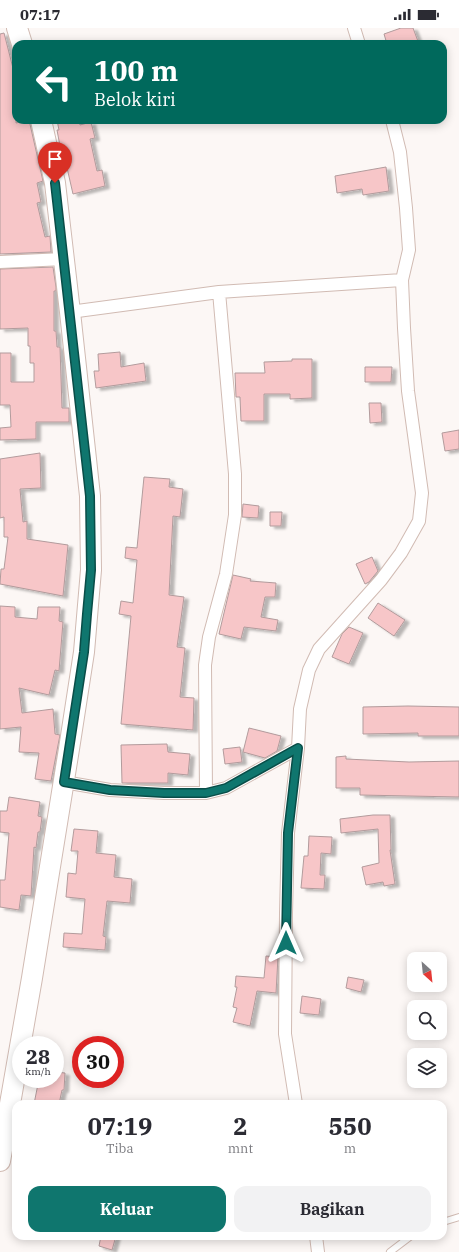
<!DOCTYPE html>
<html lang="id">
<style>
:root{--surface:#fff;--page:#f2f2f3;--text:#2b2b33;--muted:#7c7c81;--accent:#0f766e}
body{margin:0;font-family:"IBM Plex Serif",serif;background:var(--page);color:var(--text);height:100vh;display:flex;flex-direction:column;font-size:15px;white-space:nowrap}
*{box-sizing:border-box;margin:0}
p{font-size:13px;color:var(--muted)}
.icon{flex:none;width:22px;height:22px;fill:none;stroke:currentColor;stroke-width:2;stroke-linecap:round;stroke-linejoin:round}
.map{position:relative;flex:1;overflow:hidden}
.details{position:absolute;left:12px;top:1072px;width:435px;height:140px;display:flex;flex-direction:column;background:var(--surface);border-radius:12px;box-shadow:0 2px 10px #0003}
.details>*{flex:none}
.guide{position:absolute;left:12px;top:12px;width:435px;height:84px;border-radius:12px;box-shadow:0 2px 10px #0003;background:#00695c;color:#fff;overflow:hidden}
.needle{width:26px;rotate:153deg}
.tools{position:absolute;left:407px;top:924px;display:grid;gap:8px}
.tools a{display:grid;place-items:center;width:40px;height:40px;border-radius:8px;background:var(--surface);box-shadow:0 2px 10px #0003;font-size:20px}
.speed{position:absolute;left:12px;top:1008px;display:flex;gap:8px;font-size:20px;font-weight:700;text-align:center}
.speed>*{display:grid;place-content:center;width:52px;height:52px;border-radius:50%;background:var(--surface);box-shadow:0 2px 10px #0003;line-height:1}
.speed small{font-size:10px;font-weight:400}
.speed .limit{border:6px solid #d22;background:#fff;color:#111}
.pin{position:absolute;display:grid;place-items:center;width:34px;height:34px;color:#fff;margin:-41px -17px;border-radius:50% 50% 50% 0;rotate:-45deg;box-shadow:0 0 4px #0007}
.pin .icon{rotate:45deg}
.me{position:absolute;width:44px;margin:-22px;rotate:0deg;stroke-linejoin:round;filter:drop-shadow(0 0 3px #0008)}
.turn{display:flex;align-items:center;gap:14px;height:84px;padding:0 16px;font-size:18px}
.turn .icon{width:52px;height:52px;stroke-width:2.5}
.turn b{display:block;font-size:28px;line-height:34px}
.eta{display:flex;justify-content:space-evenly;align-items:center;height:68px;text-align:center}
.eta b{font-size:24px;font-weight:700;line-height:28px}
.action{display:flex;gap:8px;margin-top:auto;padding:8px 16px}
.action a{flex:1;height:46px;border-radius:12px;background:var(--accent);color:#fff;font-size:16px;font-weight:700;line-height:46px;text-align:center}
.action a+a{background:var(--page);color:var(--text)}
.status{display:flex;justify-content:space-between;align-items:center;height:28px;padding:0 20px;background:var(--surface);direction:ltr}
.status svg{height:11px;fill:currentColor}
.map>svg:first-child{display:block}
.building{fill:#f7c6c8;stroke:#b29b9c;filter:url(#shadow)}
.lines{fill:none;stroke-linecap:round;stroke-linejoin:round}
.service-casing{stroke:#d1bbb3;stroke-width:8}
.minor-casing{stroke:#d1bbb3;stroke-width:14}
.trunk-casing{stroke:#d1bbb3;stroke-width:22}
.service{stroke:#fff;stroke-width:6}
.minor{stroke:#fff;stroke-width:12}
.trunk{stroke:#fff;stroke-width:20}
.route-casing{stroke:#0a4d48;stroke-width:10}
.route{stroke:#0f766e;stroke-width:7}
</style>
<div class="status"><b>07:17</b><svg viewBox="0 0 49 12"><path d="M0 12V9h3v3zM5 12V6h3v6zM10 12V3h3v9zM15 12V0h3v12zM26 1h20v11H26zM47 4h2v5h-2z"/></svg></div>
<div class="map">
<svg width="459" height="1224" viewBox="0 0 459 1224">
<defs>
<filter id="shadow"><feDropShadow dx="4.5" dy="2.5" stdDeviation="1" flood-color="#0004"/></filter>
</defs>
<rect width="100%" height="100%" fill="#fcf7f5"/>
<path class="building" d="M401,0H413L419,16H387L384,6Z
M4,5L16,52V95L29,92L43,153L37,155L41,174L37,175L45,209L50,208L51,224L0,226V6Z
M57,92H79L80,97L91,94L95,110L90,111L97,143L102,142L105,158L73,166L62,118H60L57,102H59Z
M386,139L389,163L363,167L362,161L337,165L335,148Z
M53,239L56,259V263H54V303H56L57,319H60L62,380H69V394H36V411L0,412V400L11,399L10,377H0V325H11V354H34V335H30V318H28V300L0,301V241Z
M120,324L121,339L144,335L146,353L96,360L94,343H99L98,326Z
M292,331H312V370L290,371V366H264V393H241L240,369H236L235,345H265L264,334L292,333Z
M365,339H392L391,354H365Z
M369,375H381L382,394L370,395Z
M459,402V421L445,423L442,405Z
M40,425L41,460L20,461L23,494L27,493V511L68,517L63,568L0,556L1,541H4L8,509H4V489L0,490V431Z
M144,449L170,451L169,459L183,461L180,489L173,488L169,567L184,569L177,619L185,620L180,669L194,670L193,702L121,696L131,588L119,586L121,573L133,575L137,532L125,530L126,519L137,520Z
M243,476L259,478L258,490L242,489Z
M270,484H282L281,498H270Z
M372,529L378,543L369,554L365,556L356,536Z
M233,547L251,551L250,553L276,555L275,569H265L261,589L278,592L276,603L244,599L241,611L219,606Z
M378,575L405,592L394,608L368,590Z
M0,578L15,579V589L37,591L38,579H60L59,593L63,594L59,643L55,642L49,667L19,660L22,685L53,681L55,706L60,707L51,753L35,751L39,725L19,724L21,699L0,701Z
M349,599L363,605L349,636L332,629L342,606Z
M408,678L459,679V708H418V705L363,706V679Z
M249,700L281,708L277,723L265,730L243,724Z
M167,716L168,724L190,726L188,747L168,745V755H122L121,717Z
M240,719L242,734L225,736L223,721Z
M346,728V731L409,734L459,733V769L360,767V760H336V729Z
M9,769L40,774L38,788L42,789L40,804H38L36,820L34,819L31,868L21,867L19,882L0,879V852H5L9,805L0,804V783H7Z
M373,787H390L391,822H390L395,856L384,858L383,854L366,857L362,839L379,835L378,801L341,805L340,791Z
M74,801L98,803L96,825L116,827L114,849L132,851L130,875L107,873L103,908L106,909L105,922L63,919L64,905L82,906L85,871L66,869L68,845L76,846L78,823H71Z
M309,808L332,809L331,826L321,825L320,847H325L324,861L301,860L304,828H308Z
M266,928L278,929L276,965L257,963L250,998L233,994L237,980L233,979L237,959H235L236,948L264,950Z
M348,949L364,952L361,964L346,960Z
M302,968L321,971L319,987L300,985Z
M55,1044L65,1045L64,1062H62L59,1076H34L39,1051H55Z
M101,1208H116L112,1222L99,1218Z"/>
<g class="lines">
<g class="service-casing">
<path id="service" d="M443,1194L459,1189
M390,1224L411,1208"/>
</g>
<g class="minor-casing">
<path id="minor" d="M354,0L359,16
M0,234L64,231
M70,284L219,264L402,252
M64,754L110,762L164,765H206L226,760L298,720
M206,765L205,637L209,609L226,546L235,487V446L219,264
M296,1076L285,1006L286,885L288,805L298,720L300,681L309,642L319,621L381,552L401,525L419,493L422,465L408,363L404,300L402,252L409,222L406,180L400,124L392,92
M316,1208L318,1224"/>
</g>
<g class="trunk-casing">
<path id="trunk" d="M17,0L22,16
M0,1133L32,950L69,721L84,624L91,542L90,468L70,284L55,155L41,92"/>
</g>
<use href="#service" class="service"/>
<use href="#minor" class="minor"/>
<use href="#trunk" class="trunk"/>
</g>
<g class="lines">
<g class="route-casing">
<path id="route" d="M55,155L90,468L91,542L87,586L84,624L64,754L110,762L164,765H206L226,760L298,720L288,805L286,915"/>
</g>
<use href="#route" class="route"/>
</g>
</svg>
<div class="tools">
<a><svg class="needle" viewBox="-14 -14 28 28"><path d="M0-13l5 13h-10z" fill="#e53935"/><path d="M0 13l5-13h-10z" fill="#7c7c81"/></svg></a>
<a><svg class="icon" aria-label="search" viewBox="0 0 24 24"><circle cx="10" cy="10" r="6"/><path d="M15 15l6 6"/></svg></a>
<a><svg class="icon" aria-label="layers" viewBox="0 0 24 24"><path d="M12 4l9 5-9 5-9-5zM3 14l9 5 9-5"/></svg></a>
</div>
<div class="speed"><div>28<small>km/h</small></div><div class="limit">30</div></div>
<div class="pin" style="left:55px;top:155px;background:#d93025"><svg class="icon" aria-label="arrive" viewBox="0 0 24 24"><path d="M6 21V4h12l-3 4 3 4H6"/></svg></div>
<svg class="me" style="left:286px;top:915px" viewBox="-20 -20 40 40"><path d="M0-17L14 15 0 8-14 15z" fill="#0f766e" stroke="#fff" stroke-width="4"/></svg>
<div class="guide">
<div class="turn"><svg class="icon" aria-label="left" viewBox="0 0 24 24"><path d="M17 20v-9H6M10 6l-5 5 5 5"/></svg><div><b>100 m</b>Belok kiri</div></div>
</div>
<section class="details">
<div class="eta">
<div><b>07:19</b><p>Tiba</p></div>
<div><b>2</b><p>mnt</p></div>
<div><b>550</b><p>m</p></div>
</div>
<div class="action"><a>Keluar</a><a>Bagikan</a></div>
</section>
</div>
